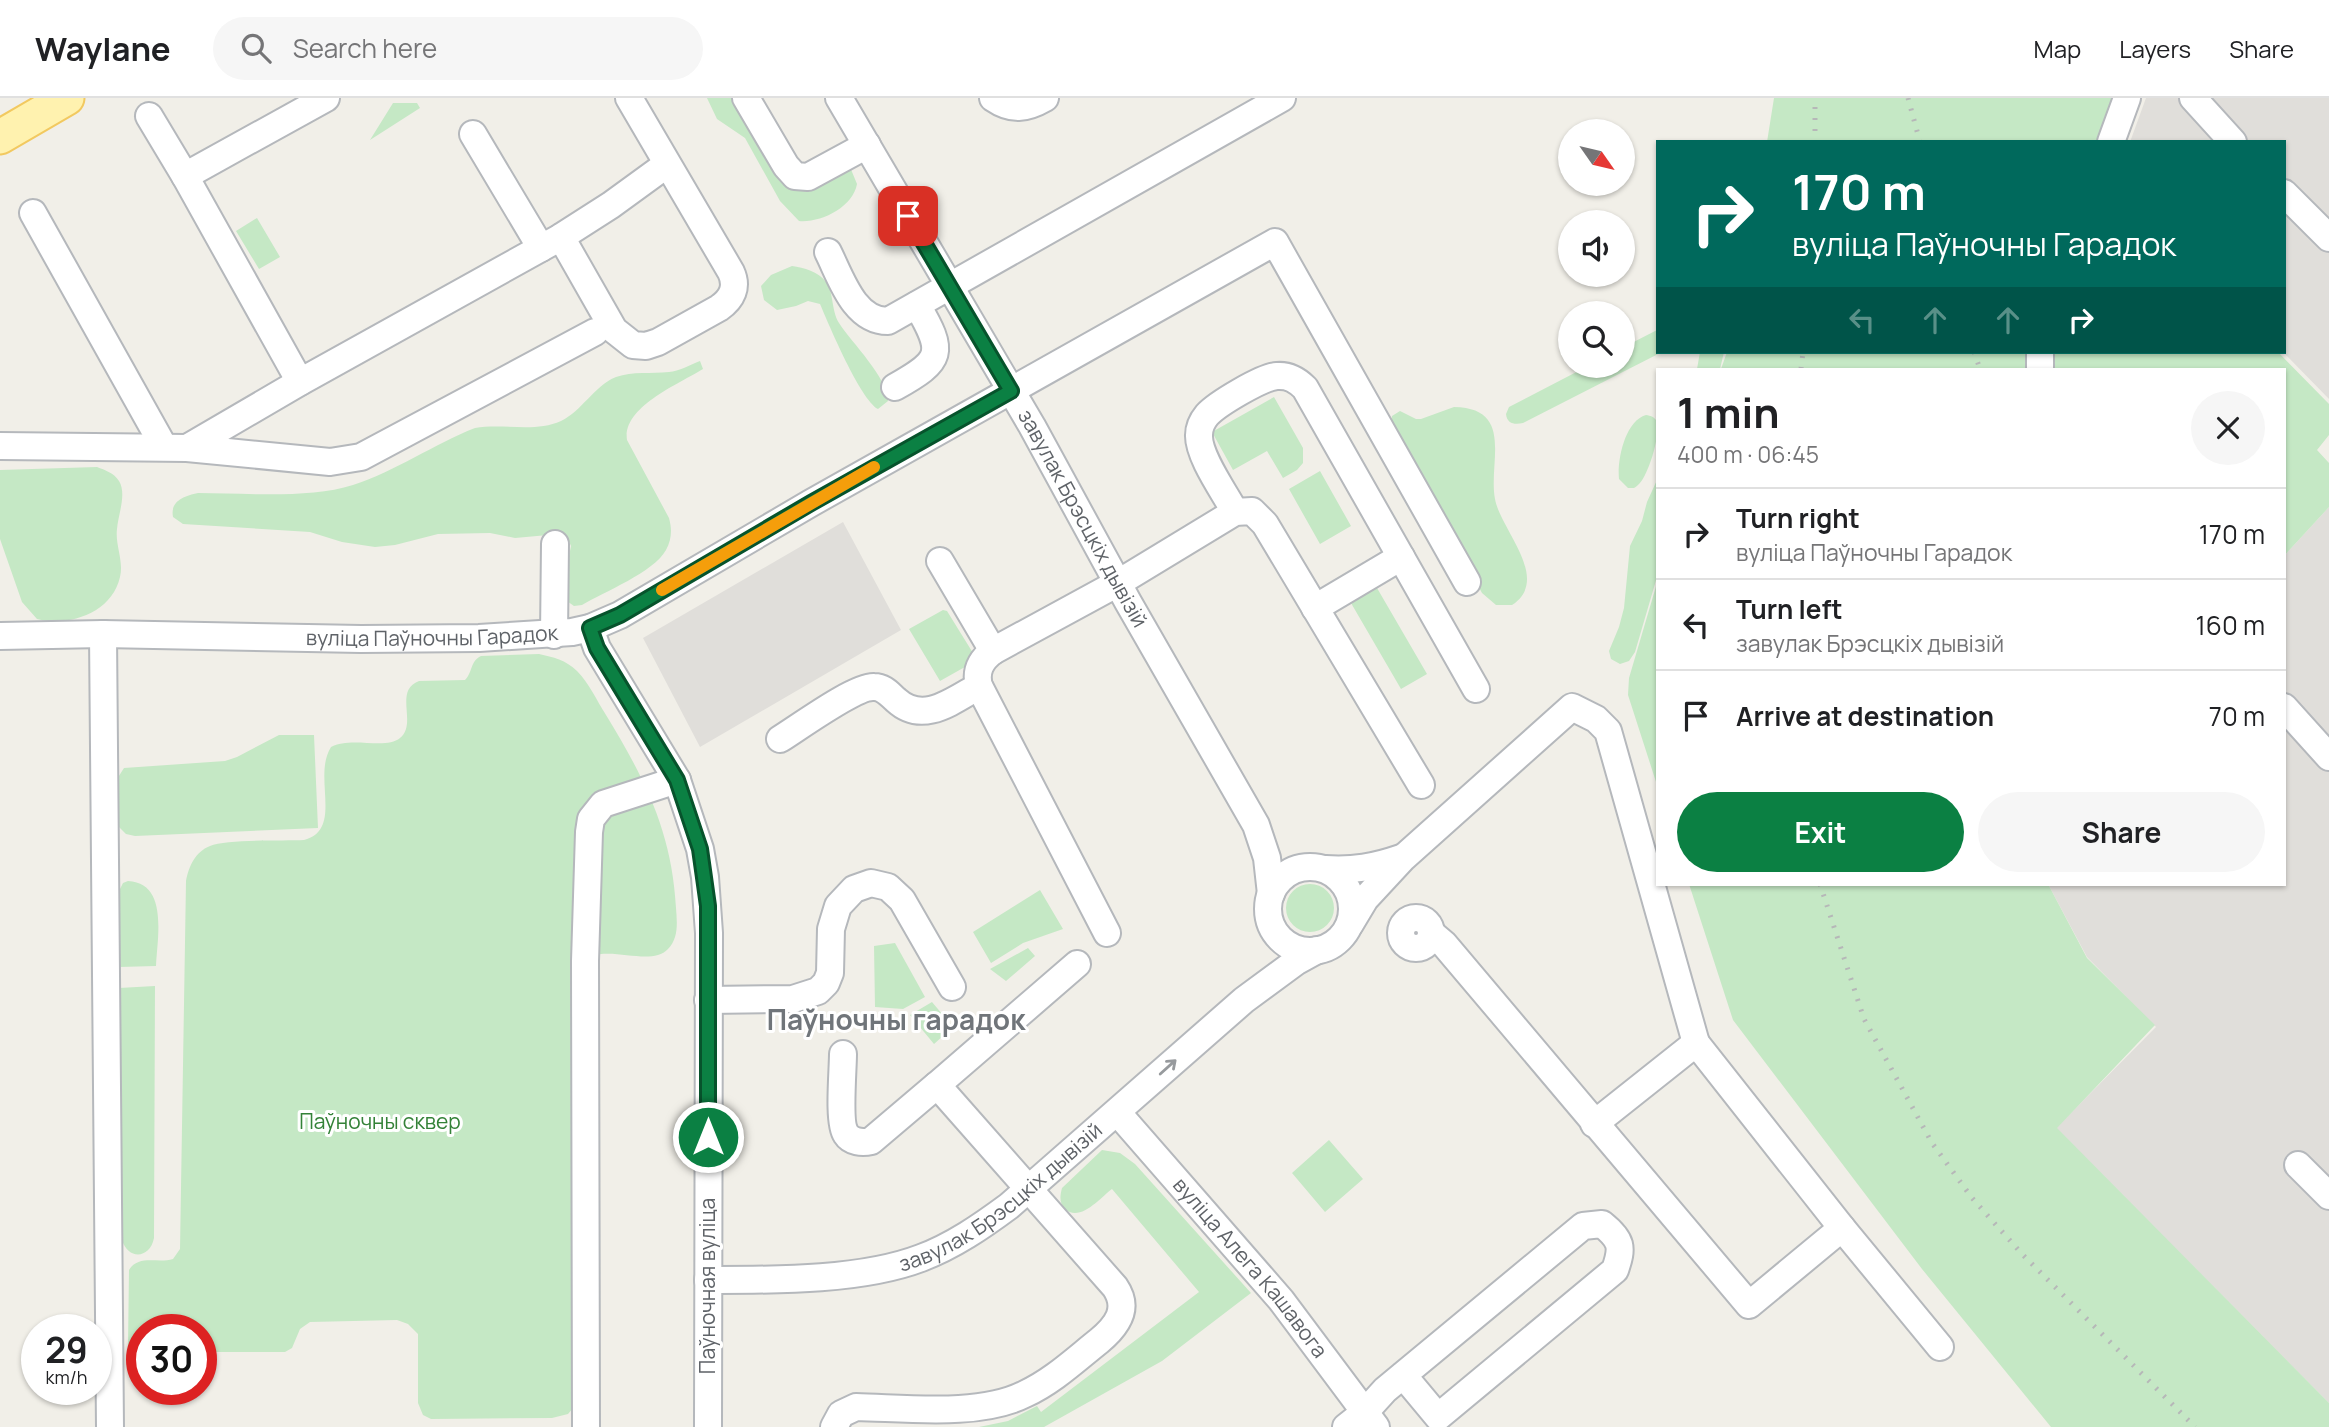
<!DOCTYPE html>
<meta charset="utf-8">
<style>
:root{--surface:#fff;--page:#f6f6f6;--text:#202124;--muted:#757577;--line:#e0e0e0;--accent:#0b8043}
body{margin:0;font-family:Manrope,sans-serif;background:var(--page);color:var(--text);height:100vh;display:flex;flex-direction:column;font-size:26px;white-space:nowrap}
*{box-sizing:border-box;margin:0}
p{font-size:23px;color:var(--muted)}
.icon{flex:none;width:38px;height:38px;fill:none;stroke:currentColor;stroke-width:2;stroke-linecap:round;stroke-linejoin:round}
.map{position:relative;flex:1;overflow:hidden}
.drawer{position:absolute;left:1656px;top:270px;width:630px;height:518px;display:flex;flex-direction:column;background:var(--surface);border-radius:0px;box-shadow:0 2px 5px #0004}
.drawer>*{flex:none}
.banner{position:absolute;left:1656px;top:42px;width:630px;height:214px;border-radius:0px;box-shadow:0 2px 5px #0004;background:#00695c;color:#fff;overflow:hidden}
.needle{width:46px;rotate:124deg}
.buttons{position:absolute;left:1558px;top:21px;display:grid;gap:14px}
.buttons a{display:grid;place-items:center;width:77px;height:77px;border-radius:50%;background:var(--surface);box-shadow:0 2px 5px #0004;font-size:35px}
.speed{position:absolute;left:21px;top:1216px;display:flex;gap:14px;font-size:35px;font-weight:700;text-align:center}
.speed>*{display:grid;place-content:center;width:91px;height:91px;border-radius:50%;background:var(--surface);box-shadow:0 2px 5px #0004;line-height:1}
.speed small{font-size:18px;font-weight:400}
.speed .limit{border:10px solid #d22;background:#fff;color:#111}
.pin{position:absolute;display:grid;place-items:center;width:60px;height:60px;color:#fff;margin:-30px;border-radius:14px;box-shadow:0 4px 10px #0006}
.me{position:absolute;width:77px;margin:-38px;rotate:0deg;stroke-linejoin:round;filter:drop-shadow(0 0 5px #0008)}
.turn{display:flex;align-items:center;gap:24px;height:147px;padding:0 21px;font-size:32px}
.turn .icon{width:91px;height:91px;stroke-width:2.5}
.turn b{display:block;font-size:49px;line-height:60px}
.lanes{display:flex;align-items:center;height:66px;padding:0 21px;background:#0003;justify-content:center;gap:35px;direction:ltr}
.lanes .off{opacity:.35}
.round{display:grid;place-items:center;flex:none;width:74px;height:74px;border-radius:37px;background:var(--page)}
.overview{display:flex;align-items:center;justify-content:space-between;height:119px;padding:0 21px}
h1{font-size:42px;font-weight:700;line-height:52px}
.primary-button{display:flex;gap:14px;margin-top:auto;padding:14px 21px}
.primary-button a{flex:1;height:80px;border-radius:42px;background:var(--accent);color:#fff;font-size:28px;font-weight:700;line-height:80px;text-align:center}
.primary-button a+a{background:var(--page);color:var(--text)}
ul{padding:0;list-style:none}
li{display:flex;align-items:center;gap:21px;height:91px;padding:0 21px;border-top:2px solid var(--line)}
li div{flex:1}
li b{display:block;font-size:26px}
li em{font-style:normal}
header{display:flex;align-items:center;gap:42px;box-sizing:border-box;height:98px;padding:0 35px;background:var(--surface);border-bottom:2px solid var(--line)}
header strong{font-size:33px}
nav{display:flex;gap:38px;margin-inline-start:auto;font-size:24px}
.search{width:490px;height:63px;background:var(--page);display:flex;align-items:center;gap:18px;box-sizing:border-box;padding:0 24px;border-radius:38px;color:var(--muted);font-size:26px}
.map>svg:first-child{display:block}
.industrial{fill:#e0deda}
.green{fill:#c5e8c5}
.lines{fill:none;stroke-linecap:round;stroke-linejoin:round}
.minor-casing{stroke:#b5b8bc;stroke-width:30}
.major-casing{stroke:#f2c960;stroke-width:37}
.minor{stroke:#fff;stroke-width:26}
.major{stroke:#fff2af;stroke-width:33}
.rail{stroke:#b6b7b8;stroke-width:5;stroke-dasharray:2 9;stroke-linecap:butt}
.oneway{stroke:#979a9d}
.route-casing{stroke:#07532c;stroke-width:18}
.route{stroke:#0b8043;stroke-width:12}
.slow{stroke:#f59e0b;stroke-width:12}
.labels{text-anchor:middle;stroke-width:6;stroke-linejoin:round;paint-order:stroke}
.street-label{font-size:21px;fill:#5f6368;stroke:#fff}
.park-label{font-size:21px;fill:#348238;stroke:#fff}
.district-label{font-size:28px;font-weight:bold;fill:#70757a;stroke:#fff}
</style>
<header>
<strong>Waylane</strong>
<div class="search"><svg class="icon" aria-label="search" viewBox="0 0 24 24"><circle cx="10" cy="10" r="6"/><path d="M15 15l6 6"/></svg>Search here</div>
<nav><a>Map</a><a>Layers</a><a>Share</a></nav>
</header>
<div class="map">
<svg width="2329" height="1329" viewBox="0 0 2329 1329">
<rect width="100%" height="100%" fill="#f1efe8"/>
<path class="industrial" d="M2146,0H2329V301L2283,254L2284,44H2130Z
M2329,409V1305L2056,1030L2156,929L2087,859L2048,786H2284V458Z
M843,424L901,532L700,649L643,540Z"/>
<path class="green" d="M707,0H742L791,85L850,69L857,86C853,109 821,125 799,123L780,103L745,40L717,21Z
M1774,0H2117L2101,44H1767Z
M393,5H417L420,10L370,42Z
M257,120L280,159L259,171L236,133Z
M792,168C804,170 818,173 826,184C834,194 831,212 839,225C852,245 888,280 888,303L878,311C860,301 829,227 820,206L808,203L796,208L777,212L764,202L761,188L771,177Z
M1657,232V254H1662L1523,325C1515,327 1507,326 1506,316L1509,309L1588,268H1622V250Z
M1700,254H1724L1720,271H1697Z
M1727,254H2030L2032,271H1721Z
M2048,254H2278L2329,306V337L2317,352L2329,365V409L2284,458V271H2049Z
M700,263L703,271C679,286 622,309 627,342L669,420C672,431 672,441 666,452C654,474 604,494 582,507L574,508L564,501L565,478L571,448L568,441L559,436L515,440L490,435L438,436L395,447L375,449L342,444L310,434L183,426L173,419C170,403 184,398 198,395C245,395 309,401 353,387C396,373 434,346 475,330C503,325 535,335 561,323C582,313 594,288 616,279C633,273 651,276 669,274C679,273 690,267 700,263Z
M1274,299L1303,350V365L1297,372L1283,380L1267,353L1233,372L1212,334Z
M1454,309C1515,310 1488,365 1495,401C1500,431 1552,481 1512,507H1496L1482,495L1391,327L1392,318L1400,313L1416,321H1421Z
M1646,317C1651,318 1653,318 1656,322C1662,334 1648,379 1638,387C1634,391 1634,390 1628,390L1619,381C1617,362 1625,323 1646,317Z
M97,369C105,372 114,375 119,383C127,396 118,417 117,431C115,447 124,463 120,479C112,515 69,529 37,521L22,504L0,441V372Z
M1320,373L1351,428L1320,446L1289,391Z
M1657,382V479L1635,554L1629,563L1620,566L1611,561L1609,553L1619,529L1624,510L1630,448L1642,423L1647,404Z
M1657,485V687L1628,597L1629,580Z
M1377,490L1427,576L1401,591L1351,505Z
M943,512L947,513L973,555L972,565L940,583L909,531Z
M539,556C553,559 566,562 577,573C589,585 597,603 606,617C645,681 672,734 676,810C677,824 679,840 668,851C652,868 616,850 592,858L574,1309L568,1316L552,1320L431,1321L423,1317L418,1305V1236L408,1226L397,1222L310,1224L300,1231L292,1250L285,1254H201V1232H142V1255H134L128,1247L129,1172C139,1156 158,1166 173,1161L180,1151L186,783C189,768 195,754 210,748C226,741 283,743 304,742C344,731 312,679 331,649C351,638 386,652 400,640C418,625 393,593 419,583L465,582C473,574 470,563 481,558Z
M279,637H314L318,730L135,738L126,736L119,729L117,681L124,670L225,663L237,659Z
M128,783C169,785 157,841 156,868L119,869L118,795L123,785Z
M1286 810a24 24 0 1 1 48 0a24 24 0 1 1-48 0Z
M1689,786H2048L2087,860L2155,927L2057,1030L2329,1305V1329H2051L1922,1171L1733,922Z
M1040,792L1063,831L1023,845L991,865L973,834Z
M895,845L925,899L903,911L875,909L874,848Z
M1028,850L1035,858L1006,883L990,871Z
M155,888L154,1140C150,1161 128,1162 122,1142L119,890Z
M932,904L953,929L934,946L910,917Z
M1329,1042L1363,1081L1325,1114L1292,1075Z
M1102,1052L1120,1055L1135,1066L1251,1195L1162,1263L1044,1329H979L1008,1323L1037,1308L1041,1314L1199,1194L1112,1091C1101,1099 1080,1125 1065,1111C1059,1105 1060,1098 1062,1090Z"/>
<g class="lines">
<g class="minor-casing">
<g id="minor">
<path d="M746,0L786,68L795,78L808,79L867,47"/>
<path id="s1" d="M839,0L1032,328L1128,504L1256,727L1267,760L1271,796"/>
<path d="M993,0C1012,13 1026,11 1045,0"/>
<path d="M2193,0L2233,44"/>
<path d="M149,18L185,78"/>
<path d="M473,36L541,150"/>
<path d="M2111,44L2127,0"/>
<path d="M2284,95L2329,140"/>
<path d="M33,115L164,349"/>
<path d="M561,139L614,232L633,247L646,248L658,244L719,210C732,201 738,189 731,174L629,0"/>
<path d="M828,154C841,180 854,223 888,223L1282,0"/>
<path d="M2040,254V271"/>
<path d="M300,284L185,78L326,0"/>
<path d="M895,289C943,262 945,255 917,207"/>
<path d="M0,348L187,350L300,284L561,139L611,107L666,67"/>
<path d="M187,350L330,364L361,359L595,234"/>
<path d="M1235,414C1225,395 1198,358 1199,337C1199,330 1202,323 1207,317C1217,306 1262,279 1277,278C1289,277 1297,282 1305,290L1476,591"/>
<path d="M940,463L993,553L1118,485L1235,414L1252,413L1265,426L1421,687"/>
<path d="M1315,510L1401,459"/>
<path d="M590,530L597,550L677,682L700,751L705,779L709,835L708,1329"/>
<path d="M103,536L110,1329"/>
<path d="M554,537L555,446"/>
<path id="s2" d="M0,538L103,536L361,541L479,540L572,534L590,530L620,517L811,405L1275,144L1467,484"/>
<path d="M993,553C981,562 975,573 979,588L1107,835"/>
<path d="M2284,609L2329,659"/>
<path d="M780,641C798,630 855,588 874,589C884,589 889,596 896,602C923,627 952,603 979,588"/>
<circle cx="1310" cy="811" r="42"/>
<path d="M1325,771C1353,773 1375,769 1401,760"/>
<circle cx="1416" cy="835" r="15"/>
<path d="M1350,826L1365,801L1403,760L1572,609L1596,621L1608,633L1696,945L1594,1026"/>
<path d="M1431,835L1444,846L1749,1207L1842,1130"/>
<path d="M708,902L793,901L818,893L826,885L830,875L831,831L838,808L854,791L871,785L888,789L902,802L952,889"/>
<path d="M1696,945L1842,1130L1940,1249"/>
<path d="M937,987L1077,866"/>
<path id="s3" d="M1117,1014L1281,1202L1376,1329"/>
<path d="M2298,1067L2329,1098"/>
<path id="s4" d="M708,1182C773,1182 861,1183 921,1160C953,1148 982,1128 1009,1108L1244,902L1297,863L1317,852"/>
<path d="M586,1329L585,863L589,734L591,721L603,706L677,682"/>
<path d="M834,1329L841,1316L856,1309C906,1310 980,1319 1025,1296C1053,1283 1075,1262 1099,1243C1117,1228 1130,1211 1115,1189L937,987L871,1043C862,1045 851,1044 846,1036C838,1025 843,972 843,956"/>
<path d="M1346,1329L1365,1314L1385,1292L1583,1128L1602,1126C1622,1142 1623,1149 1615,1172L1438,1319L1403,1277"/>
</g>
</g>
<g class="major-casing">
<path id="major" d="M0,39L67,0"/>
</g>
<use href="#minor" class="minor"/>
<use href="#major" class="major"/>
<path class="rail" d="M1908,0L1920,44
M1815,44V0
M1974,254L1980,271
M1801,271L1803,254
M1820,786L1864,921L1932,1045L1972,1100L2022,1156L2195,1329"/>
</g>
<defs><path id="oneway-shaft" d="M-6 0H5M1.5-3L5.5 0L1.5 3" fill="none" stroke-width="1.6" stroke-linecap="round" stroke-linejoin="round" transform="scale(1.75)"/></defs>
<use class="oneway" href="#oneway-shaft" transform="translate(1168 969) rotate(-42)"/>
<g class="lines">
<g class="route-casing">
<path id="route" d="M708,1039V808L700,751L677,682L597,550L590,530L620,517L811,405L1011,293L908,118"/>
</g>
<use href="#route" class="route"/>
<path class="slow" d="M662,492L874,369"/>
</g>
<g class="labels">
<g class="street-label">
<text dy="7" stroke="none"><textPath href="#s1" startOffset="486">завулак Брэсцкіх дывізій</textPath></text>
<text dy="7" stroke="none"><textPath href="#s2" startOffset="432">вуліца Паўночны Гарадок</textPath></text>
<text dy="7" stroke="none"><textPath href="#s4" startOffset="315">завулак Брэсцкіх дывізій</textPath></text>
<text dy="7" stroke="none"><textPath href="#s3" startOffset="205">вуліца Алега Кашавога</textPath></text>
<text transform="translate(708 1188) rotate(-90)" y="7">Паўночная вуліца</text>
</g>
<g class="park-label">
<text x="380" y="1031">Паўночны сквер</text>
</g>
<g class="district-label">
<text x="896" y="932">Паўночны гарадок</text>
</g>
</g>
</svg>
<div class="buttons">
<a><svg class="needle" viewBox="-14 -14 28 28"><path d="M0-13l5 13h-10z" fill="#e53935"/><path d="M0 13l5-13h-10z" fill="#757577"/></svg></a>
<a><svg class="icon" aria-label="sound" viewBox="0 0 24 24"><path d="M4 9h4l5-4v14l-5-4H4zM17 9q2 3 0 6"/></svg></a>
<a><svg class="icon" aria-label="search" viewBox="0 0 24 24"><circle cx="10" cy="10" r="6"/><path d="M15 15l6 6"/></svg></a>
</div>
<div class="speed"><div>29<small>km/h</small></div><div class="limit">30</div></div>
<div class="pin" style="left:908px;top:118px;background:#d93025"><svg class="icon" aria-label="arrive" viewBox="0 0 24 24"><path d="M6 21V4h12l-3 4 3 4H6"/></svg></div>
<svg class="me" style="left:708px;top:1039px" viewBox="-20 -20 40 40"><circle r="17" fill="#0b8043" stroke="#fff" stroke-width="3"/><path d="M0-11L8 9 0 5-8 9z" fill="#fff"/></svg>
<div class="banner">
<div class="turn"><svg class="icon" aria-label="right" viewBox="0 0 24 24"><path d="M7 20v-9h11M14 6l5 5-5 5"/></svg><div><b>170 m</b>вуліца Паўночны Гарадок</div></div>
<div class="lanes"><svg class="icon off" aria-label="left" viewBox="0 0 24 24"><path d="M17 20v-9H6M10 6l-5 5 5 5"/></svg><svg class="icon off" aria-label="ahead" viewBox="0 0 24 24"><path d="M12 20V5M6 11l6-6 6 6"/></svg><svg class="icon off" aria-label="ahead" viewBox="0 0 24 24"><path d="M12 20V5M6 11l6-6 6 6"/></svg><svg class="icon" aria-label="right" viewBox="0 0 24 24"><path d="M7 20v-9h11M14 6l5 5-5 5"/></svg></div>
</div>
<section class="drawer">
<div class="overview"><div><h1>1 min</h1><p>400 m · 06:45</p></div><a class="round"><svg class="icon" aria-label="close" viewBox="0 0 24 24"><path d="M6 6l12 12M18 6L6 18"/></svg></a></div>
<ul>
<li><svg class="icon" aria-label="right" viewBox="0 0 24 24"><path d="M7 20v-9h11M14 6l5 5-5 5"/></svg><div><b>Turn right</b><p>вуліца Паўночны Гарадок</p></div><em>170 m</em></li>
<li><svg class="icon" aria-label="left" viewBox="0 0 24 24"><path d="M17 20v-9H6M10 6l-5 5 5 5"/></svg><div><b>Turn left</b><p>завулак Брэсцкіх дывізій</p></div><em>160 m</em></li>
<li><svg class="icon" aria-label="arrive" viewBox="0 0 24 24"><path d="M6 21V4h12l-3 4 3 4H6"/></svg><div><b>Arrive at destination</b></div><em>70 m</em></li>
</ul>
<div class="primary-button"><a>Exit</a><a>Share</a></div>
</section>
</div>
